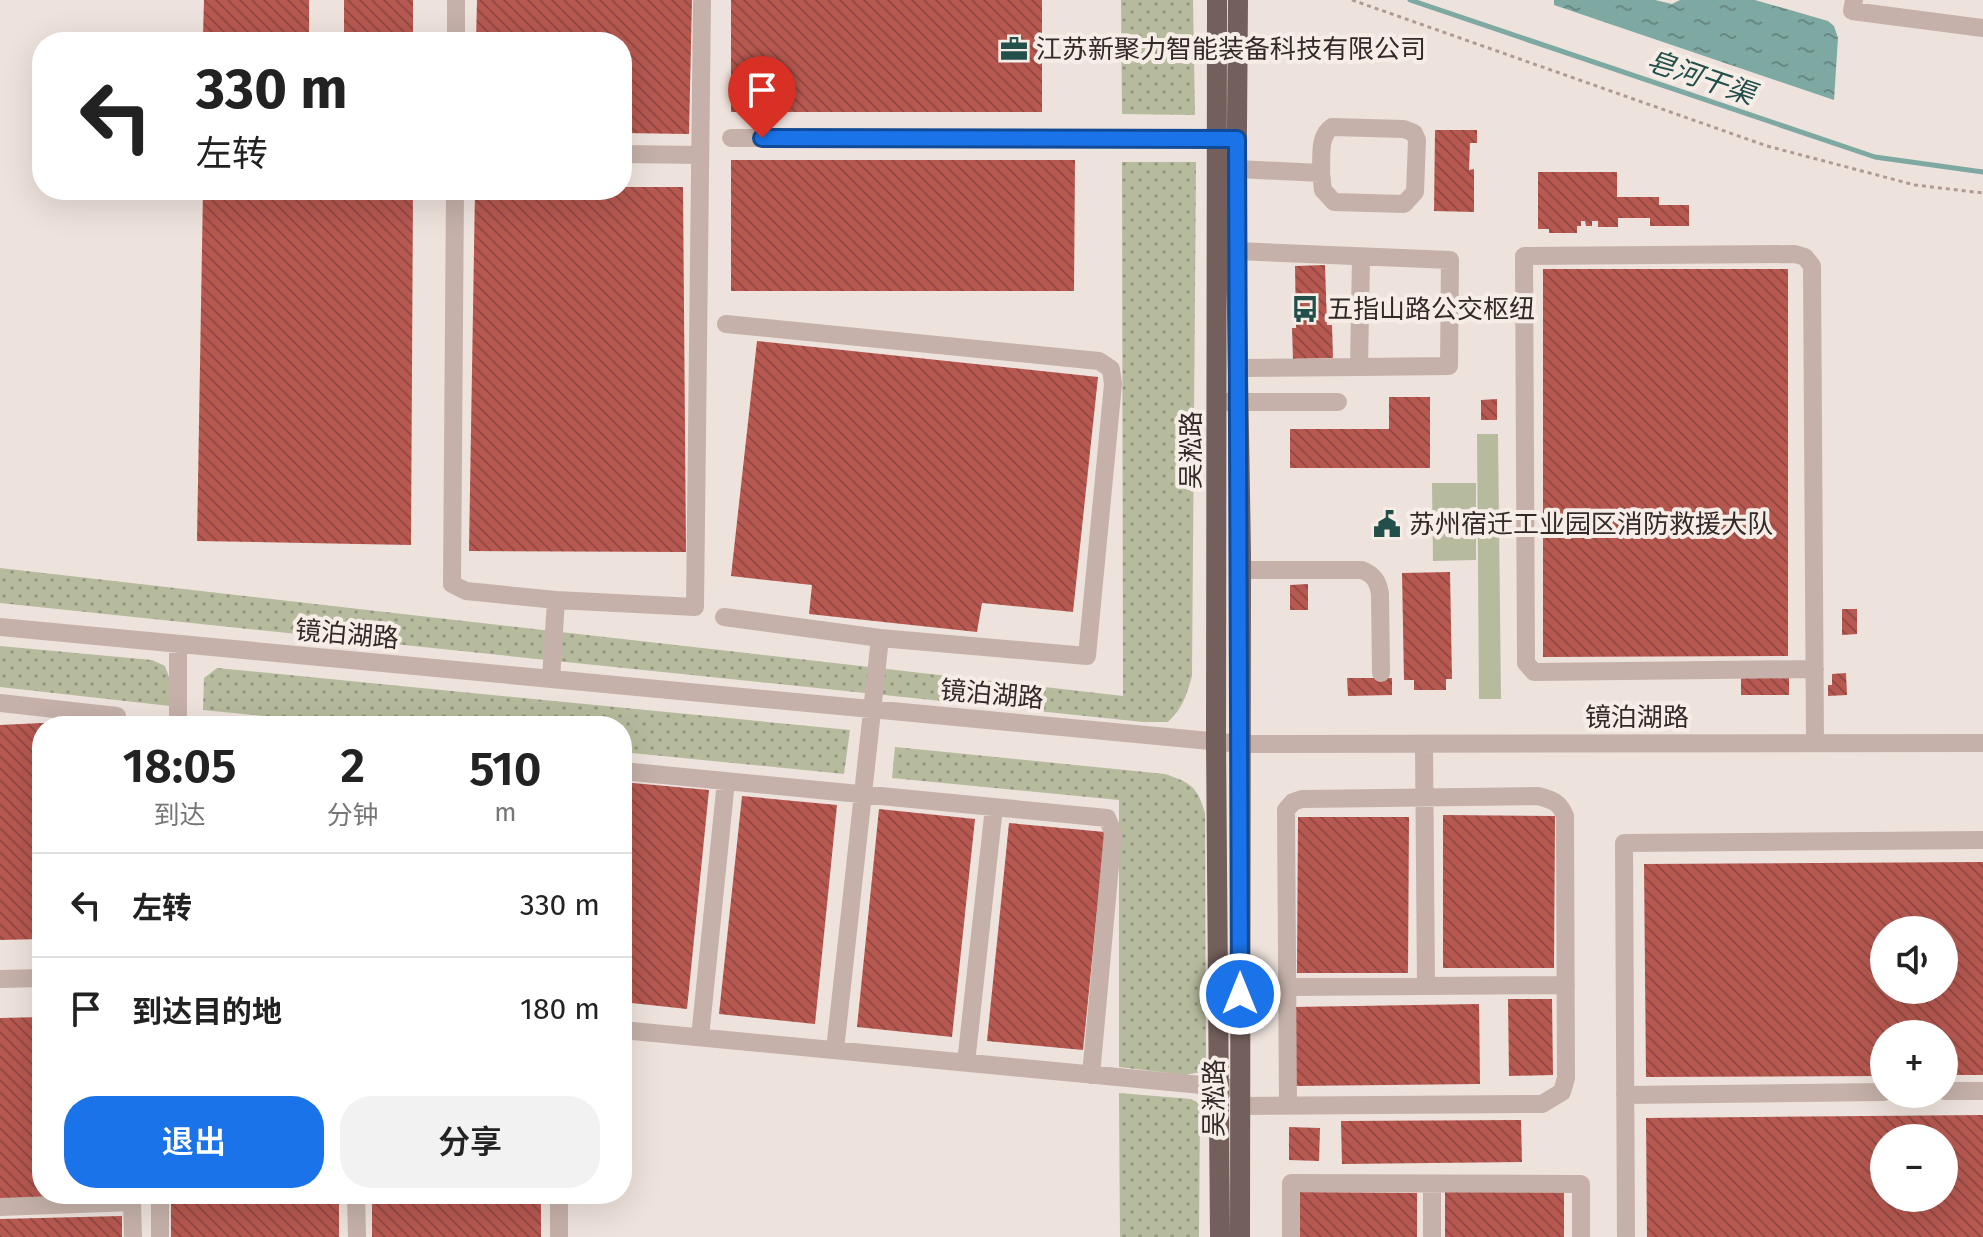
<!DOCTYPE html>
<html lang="zh">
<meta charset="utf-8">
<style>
:root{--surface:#fff;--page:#f2f2f2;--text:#222;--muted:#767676;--line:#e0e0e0;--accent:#1a73e8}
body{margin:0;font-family:"Fira Sans","Noto Sans SC",sans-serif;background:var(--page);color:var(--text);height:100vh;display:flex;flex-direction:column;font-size:30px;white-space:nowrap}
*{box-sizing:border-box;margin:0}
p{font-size:26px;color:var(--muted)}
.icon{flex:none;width:44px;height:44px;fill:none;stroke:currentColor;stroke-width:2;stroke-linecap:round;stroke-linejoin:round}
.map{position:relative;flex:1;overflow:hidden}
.sheet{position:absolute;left:32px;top:716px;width:600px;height:488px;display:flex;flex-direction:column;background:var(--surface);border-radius:32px;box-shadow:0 8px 32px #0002}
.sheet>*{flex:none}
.guide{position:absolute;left:32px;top:32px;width:600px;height:168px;border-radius:32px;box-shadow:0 8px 32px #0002;background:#fff;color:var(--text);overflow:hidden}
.fabs{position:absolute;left:1870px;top:916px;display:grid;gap:16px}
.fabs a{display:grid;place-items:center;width:88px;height:88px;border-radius:50%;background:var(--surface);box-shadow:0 8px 32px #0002;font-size:40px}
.pin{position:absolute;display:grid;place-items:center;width:68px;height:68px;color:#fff;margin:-82px -34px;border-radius:50% 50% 50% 0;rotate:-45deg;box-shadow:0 0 8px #0007}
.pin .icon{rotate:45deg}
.me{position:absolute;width:88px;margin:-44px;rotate:0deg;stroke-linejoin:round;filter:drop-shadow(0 0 6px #0008)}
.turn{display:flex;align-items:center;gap:28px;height:168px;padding:0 32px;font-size:36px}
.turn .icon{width:104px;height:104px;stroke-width:2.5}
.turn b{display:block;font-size:56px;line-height:68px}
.eta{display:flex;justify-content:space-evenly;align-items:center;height:136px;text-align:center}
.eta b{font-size:48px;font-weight:600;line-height:56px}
.primary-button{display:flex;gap:16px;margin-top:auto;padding:16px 32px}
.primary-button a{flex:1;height:92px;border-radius:32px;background:var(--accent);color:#fff;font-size:32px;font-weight:600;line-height:92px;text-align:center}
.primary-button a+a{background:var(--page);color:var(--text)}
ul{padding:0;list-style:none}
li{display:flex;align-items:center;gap:24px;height:104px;padding:0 32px;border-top:2px solid var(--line)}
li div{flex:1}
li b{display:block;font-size:30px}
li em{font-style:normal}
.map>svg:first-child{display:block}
.grass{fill:url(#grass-dots)}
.park{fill:#b6bb9d}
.water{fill:url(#water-ripples)}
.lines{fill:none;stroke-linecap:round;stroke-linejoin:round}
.stream{stroke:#7ea8a2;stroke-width:5}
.building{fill:url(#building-back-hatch);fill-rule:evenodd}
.path{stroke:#b09b93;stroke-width:3;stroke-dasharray:4 4;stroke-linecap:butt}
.minor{stroke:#c5b1a9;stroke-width:18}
.major{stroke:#735f5b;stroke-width:20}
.route-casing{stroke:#114b97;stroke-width:20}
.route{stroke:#1a73e8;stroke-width:14}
.labels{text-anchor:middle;stroke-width:8;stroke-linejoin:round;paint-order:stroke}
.poi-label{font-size:26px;fill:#332928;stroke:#f7ede7;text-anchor:start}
.street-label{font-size:26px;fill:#332928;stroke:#f7ede7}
.water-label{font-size:28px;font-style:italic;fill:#234f4b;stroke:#f7ede7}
</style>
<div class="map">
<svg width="1983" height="1237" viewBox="0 0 1983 1237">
<defs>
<pattern id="grass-dots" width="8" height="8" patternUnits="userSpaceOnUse" patternTransform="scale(2)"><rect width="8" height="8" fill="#b6bb9d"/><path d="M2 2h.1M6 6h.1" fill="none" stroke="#959880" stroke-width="1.8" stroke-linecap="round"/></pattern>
<pattern id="water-ripples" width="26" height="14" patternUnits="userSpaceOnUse" patternTransform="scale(2)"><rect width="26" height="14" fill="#7ea8a2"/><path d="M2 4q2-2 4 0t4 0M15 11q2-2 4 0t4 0" fill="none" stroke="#688984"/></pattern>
<pattern id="building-back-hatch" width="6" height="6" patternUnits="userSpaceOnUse" patternTransform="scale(2)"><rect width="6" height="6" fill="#b75951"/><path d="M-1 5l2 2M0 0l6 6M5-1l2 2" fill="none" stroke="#954a43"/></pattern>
</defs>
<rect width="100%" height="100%" fill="#eee2dc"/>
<path class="grass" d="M1121,0H1193L1195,115L1122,114Z
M1122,162H1196L1192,676C1187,694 1183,708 1168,722H1143L0,603V568L1123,696Z
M0,646L152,660L165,666L170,680V706L0,687Z
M217,668L850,730L844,774L622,752V726H365L203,710L204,678Z
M895,747L1165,774C1191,783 1197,786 1205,813L1206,1063L1201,1072L1185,1075L1119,1067V800L892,778Z
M1119,1093L1191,1099L1200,1104L1199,1237H1120Z"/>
<path class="park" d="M1477,434H1498L1501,699H1479Z
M1432,483H1476V560L1433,561Z"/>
<path class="water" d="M1554,0H1655L1672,4L1680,0H1755L1828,21L1834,26L1838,38L1834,100L1554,5Z"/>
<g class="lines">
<path class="stream" d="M1410,0L1875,157L1983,172"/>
</g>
<path class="building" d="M204,0H309V35H203Z
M344,0H413V36L344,35Z
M477,0H692L689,134L622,133V42H476Z
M731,0H1042V112H731Z
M1435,130H1477V143H1470L1469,170L1474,169V212L1434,211Z
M731,160H1075L1074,291H731Z
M1538,172H1617V197H1659V205H1689V226H1650V218H1618V227H1598V221H1592V226H1586L1585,221H1581V226H1577V233H1549V229H1538Z
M622,187H683L686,552L469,551L475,190H622Z
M203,190H413L411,545L197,541Z
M1325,265L1327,325H1332L1333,358L1293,359L1292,328H1296L1295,266Z
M1543,269H1788V656L1543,657Z
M757,341L1098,377L1073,612L982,603L977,632L809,614L812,585L731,576Z
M1389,397H1430V468H1290V429H1389Z
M1497,399V420H1481V400Z
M1450,572L1452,679H1446V690H1414V680H1404L1402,573Z
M1308,584V610H1290V585Z
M1842,609H1857V634L1842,635Z
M1846,673L1847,695L1828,696V685H1832V674Z
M1741,677H1789V695H1741Z
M1347,678H1392V695L1348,696Z
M106,722V726H42V723Z
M42,723V939L0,940V725Z
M622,782L709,790L687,1009L622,1002Z
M742,796L837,805L815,1024L719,1014Z
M879,809L975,819L952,1037L857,1027Z
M1443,815L1555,816L1554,968H1443Z
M1298,817H1409L1408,973H1297Z
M1009,823L1105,832L1083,1050L987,1041Z
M1983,862V1075H1944V1034H1884V1076L1646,1077L1644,864ZM1884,930H1944V990H1884Z
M1508,999H1552L1553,1075L1509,1076Z
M1479,1004L1480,1084L1293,1086L1292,1007Z
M42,1017V1194H75V1197L0,1199V1018Z
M1983,1115V1237H1647L1646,1118ZM1884,1138H1944V1198H1884Z
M1521,1120L1522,1162L1342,1164L1341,1121Z
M1289,1127L1320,1128L1319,1161L1289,1160Z
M1298,1192L1417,1193V1237H1298Z
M1445,1192H1564V1237H1445Z
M171,1194H339V1237H171Z
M372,1194H541V1237H372Z
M122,1216V1237H0V1219Z"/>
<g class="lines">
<path class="path" d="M1352,0L1767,146L1915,185L1983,193"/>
<path class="minor" d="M1854,0L1852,11L1983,28
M456,42V0
M731,138L1228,139
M622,154L700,155
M1238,169L1321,173C1322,158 1318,136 1332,127L1404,129L1414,133L1417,140L1415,192L1404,204L1334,202L1323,190L1321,173
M455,190L452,584L466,591L556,600
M1236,251L1450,260L1449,366L1359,367L1361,257
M726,324L1099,361L1111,369L1113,384L1087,656L880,638L835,1050
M1238,368L1359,367
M1224,402H1338
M1241,570H1362C1374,575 1378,581 1380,594L1381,673
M724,617L880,638
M0,627L1242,744L1983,743
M1815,669L1534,672L1526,663L1524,256L1795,254L1805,257L1812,266L1815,743
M551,679L556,600L695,607L702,0
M0,703L117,716V726
M178,726V644
M1424,744L1426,986
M622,771L1107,818L1113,832L1091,1075
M0,979L42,978
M1287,987L1566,985
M622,1030L1233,1088
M700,1037L726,781
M966,1063L994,807
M1944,1091H1983
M1625,1095L1884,1092
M1240,1106L1542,1104L1562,1092L1566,1078L1565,816C1559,801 1552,800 1538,796L1302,799L1293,802L1286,810L1288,1106
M356,1194L357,1237
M0,1207L132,1202L133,1237
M160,1237V1194
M559,1237V1194
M1291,1237V1183L1581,1184V1237
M1432,1237V1184
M1626,1237L1624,843L1983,840"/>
<path class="major" d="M1217,0L1216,741L1220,1237
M1238,0L1236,251L1241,555L1240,1237"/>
</g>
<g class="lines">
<g class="route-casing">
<path id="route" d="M762,138L1237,139C1239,424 1240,709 1240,994"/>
</g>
<use href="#route" class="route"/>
</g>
<defs>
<g id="office-bare" transform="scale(2.16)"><path d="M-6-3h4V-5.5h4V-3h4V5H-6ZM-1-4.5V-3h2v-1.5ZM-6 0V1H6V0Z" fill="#234f4b" stroke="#f7ede7" stroke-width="2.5" paint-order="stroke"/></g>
<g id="bus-bare" transform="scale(2.16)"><path d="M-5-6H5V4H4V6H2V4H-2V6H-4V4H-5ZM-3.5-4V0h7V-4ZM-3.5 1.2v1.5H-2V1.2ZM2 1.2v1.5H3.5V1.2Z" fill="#234f4b" stroke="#f7ede7" stroke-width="2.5" paint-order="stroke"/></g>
<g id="civic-bare" transform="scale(2.16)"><path d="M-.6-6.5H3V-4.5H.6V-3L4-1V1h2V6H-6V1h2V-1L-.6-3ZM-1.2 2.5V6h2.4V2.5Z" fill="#234f4b" stroke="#f7ede7" stroke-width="2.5" paint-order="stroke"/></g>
</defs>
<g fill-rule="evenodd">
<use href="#office-bare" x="1014" y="49"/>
<use href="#bus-bare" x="1305" y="309"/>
<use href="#civic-bare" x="1387" y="524"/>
</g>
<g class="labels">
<g class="poi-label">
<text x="1036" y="58">江苏新聚力智能装备科技有限公司</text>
<text x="1327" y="318">五指山路公交枢纽</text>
<text x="1409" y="533">苏州宿迁工业园区消防救援大队</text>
</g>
<g class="street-label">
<text transform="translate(1191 450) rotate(-90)" y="9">吴淞路</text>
<text transform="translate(347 634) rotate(5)" y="9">镜泊湖路</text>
<text transform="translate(992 694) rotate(5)" y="9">镜泊湖路</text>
<text x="1637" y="726">镜泊湖路</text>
<text transform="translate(1214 1098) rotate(-90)" y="9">吴淞路</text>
</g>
<g class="water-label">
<text transform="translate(1701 77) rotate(19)" y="10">皂河干渠</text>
</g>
</g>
</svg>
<div class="fabs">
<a><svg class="icon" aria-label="sound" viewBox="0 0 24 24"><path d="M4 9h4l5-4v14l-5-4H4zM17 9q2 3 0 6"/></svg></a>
<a>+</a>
<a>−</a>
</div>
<div class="pin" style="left:762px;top:138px;background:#d93025"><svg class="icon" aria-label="arrive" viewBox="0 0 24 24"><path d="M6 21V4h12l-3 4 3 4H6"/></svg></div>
<svg class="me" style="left:1240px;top:994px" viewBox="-20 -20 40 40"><circle r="17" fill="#1a73e8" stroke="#fff" stroke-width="3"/><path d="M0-11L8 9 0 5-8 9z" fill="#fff"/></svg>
<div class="guide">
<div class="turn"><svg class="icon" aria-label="left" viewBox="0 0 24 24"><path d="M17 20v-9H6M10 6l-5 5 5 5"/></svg><div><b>330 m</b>左转</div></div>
</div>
<section class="sheet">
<div class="eta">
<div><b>18:05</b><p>到达</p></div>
<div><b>2</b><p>分钟</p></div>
<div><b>510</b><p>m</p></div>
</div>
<ul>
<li><svg class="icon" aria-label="left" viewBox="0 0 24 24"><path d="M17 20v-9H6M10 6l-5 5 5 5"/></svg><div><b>左转</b></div><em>330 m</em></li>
<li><svg class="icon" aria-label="arrive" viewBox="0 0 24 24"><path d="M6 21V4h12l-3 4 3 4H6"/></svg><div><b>到达目的地</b></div><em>180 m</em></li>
</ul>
<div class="primary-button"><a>退出</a><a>分享</a></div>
</section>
</div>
